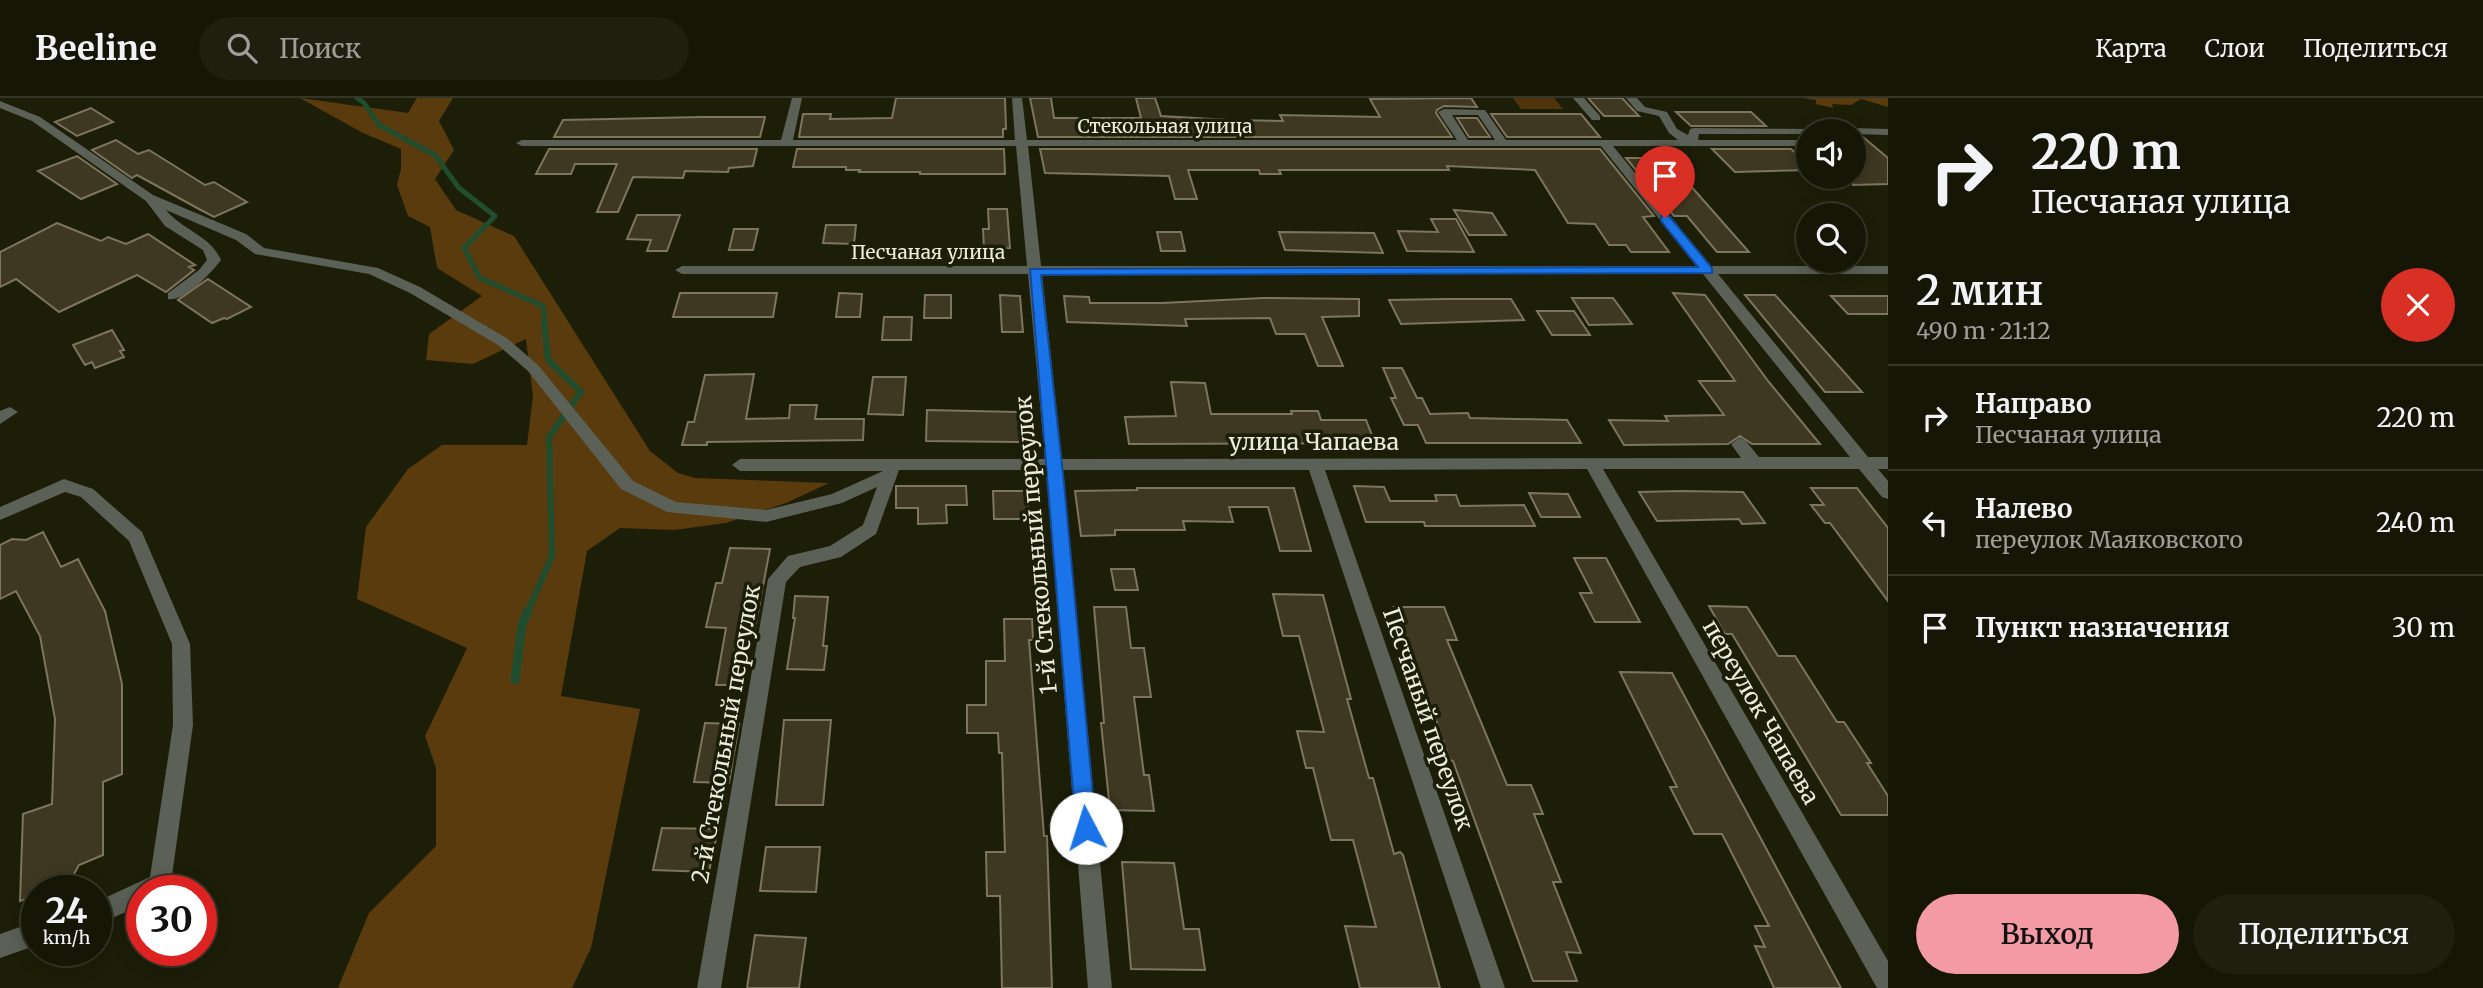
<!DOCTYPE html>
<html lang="ru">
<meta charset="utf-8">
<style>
:root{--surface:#161606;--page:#1f1f10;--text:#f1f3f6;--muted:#9e9f9b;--line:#353528;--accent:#f49aa5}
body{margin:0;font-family:Merriweather,serif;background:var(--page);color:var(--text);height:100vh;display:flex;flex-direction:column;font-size:26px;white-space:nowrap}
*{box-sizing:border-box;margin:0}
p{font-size:23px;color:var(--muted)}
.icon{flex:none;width:38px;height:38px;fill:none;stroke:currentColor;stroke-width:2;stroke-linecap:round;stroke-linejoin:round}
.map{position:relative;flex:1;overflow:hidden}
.sheet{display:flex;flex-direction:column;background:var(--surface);width:595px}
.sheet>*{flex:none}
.hud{background:#161606;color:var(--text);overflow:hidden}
.fabs{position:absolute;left:1796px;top:21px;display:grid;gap:14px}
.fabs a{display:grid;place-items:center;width:70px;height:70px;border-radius:50%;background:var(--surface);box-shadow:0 4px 18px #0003,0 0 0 2px var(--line);font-size:35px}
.speed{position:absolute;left:21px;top:777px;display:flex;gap:14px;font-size:35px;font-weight:700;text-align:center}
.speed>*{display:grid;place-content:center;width:91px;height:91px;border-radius:50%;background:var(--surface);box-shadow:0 4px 18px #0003,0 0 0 2px var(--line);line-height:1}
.speed small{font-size:18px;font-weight:400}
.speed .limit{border:10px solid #d22;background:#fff;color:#111}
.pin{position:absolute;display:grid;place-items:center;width:60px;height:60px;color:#fff;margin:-72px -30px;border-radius:50% 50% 50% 0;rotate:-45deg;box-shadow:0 0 7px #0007}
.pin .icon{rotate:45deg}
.me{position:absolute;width:77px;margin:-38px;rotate:355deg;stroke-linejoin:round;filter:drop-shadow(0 0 5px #0008)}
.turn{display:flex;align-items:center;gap:24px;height:147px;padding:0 28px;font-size:32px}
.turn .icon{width:91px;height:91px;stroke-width:2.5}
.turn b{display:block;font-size:49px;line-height:60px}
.round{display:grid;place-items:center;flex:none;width:74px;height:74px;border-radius:37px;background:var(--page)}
.summary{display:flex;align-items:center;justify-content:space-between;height:119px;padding:0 28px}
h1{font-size:42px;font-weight:600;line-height:52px}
.action{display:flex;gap:14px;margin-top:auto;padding:14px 28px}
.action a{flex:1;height:80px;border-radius:42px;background:var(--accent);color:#111;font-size:28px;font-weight:600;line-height:80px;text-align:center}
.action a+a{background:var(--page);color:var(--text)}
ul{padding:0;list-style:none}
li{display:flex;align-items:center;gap:21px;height:105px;padding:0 28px;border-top:2px solid var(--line)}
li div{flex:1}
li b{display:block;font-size:26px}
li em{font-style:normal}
header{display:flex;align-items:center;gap:42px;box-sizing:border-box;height:98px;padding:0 35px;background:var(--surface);border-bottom:2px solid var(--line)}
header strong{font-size:33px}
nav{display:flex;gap:38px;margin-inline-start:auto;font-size:24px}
.search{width:490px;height:63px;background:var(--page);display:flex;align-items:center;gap:18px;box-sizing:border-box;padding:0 24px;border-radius:38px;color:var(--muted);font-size:26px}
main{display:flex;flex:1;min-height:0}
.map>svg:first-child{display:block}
.green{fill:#50340b}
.forest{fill:#593b0d}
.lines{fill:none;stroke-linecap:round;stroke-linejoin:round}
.stream-far2{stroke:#1f4d2e;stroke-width:5}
.stream-far1{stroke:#1f4d2e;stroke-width:6}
.stream{stroke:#1f4d2e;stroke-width:9}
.building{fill:#3e3721;stroke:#7d755d;stroke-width:2}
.minor{fill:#5b6157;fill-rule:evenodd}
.route{fill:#1a73e8;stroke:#114b97;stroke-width:2}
.labels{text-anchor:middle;stroke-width:7;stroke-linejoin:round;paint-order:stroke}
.far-street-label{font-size:19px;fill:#eceddf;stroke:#1d1e08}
.street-label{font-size:23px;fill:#eceddf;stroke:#1d1e08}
</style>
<header>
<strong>Beeline</strong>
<div class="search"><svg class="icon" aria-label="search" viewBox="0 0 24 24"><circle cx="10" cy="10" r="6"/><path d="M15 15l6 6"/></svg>Поиск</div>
<nav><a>Карта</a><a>Слои</a><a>Поделиться</a></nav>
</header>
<main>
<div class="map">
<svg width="1888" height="890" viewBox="0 0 1888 890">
<rect width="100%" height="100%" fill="#1d1e08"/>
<path class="green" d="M1513,0H1554L1563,11H1521Z"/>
<path class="forest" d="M300,0L408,15L417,0H453L439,23L454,52L435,81L456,112L514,138L650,353L678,375L695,380L829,385L786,405L726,425L674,432L620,430L587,453L561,598L640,611L591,850L572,890H338L369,815L436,748V670L425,638L467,550L357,501L366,429L408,371L442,347H527L533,298L526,241L473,266L426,262L429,236L482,198L437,170L430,129L408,118L397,87L401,71V51L363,35Z
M1802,0H1888V9L1861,1L1851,7L1832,6L1833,10L1816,6V2Z"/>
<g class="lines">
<path class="stream-far2" d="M357,0L364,5L379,27L435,57L459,90L495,118L464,150L480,180L543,208L545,224"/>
<path class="stream-far1" d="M527,515L552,458L549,339L581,294L548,262L544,223"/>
<path class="stream" d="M515,582L522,526L528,513"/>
</g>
<path class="building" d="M896,0H1005L1006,31H1003V39H799L803,16H831L830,21L892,20Z
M1030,0H1051L1054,20H1141L1136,0H1155L1161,18L1229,22L1283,23L1280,17L1380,19L1370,1L1471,0L1477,9L1444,8L1437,12L1436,15L1452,39H1038Z
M1588,0H1622L1639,18H1604Z
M91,10L113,24L77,38L55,24Z
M1676,14H1751L1766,28H1691Z
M1491,16H1581L1600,39H1507Z
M702,19H765L760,39H554L563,22Z
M1457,20H1477L1490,39H1469Z
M1853,39H1863L1888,60V86L1853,87Z
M116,42L138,56L149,52L205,87L214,84L247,104L214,119L199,111L137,77L132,80L92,52Z
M549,51H757L753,68L729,70L728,74L685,73L683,80L633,79L618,114H597L617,66H575L571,76H536Z
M797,51H1004L1005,76H920V74H859L860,72H846V69H793Z
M1040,51H1600L1654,118L1643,119L1669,154H1631L1626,147H1609L1595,126L1568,125L1535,72L1447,68L1449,72H1279L1281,76H1260L1259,72H1188L1197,101H1175L1169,78L1045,75Z
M1712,51H1791L1808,66V72L1735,74Z
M77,58L117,86L81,101L38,73Z
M1626,60H1667L1674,69L1681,71L1682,78L1749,154H1717L1687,118H1674Z
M988,111H1007L1010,150L984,151L983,131H989Z
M1454,112L1492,115L1506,137H1469Z
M637,117H680L667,153H647L651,142L627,141Z
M1431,121H1456L1474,154L1407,153L1398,133L1438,134Z
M57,125L101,143L108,139L126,146L148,136L195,167L189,169L194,172L166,194L137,177L59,214L16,181L0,189V154Z
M826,127H856L854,146L823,145Z
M734,131H758L753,152H729Z
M1157,134H1181L1185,153H1161Z
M1279,134L1374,135L1383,155L1285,152Z
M208,181L251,209L227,221L224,220L212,225L178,202Z
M680,195H777L773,219H673Z
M839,195L862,196L860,219H836Z
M1673,195L1705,197L1768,283L1820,346H1752L1740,338L1728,346L1624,347L1609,322L1668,323L1665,318L1724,317L1699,283H1735Z
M925,197H951V220H924Z
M1000,197L1020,198L1023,234H1002Z
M1745,197H1775L1862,294H1825Z
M1064,198L1089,199L1090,205H1162L1263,200L1359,201V218L1322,219L1343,268H1318L1305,236H1276L1270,220L1185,221L1187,228L1067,224Z
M1831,198H1888V216H1848Z
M1572,200H1613L1632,226L1589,227Z
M1446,201H1511L1524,222L1401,226L1389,202Z
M1537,213H1574L1590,237H1552Z
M884,219H912L911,242H882Z
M112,232L124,252L120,253L124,259L95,270L92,264L85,267L73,247Z
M1383,270H1402L1417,300H1422L1430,316L1468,315L1470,320L1567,322L1581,345H1426L1418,327H1404L1391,300H1396Z
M754,276L746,321L789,320L790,307H817L815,321H864L863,342L707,344V347H682L688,324H694L705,277Z
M873,279H906L903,317L868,316Z
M1171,284L1205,285L1211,316H1292L1291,313H1318L1321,322H1366L1375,345L1129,346L1125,319L1176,318Z
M927,312L1022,314L1024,344L926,343Z
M896,388H966L967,407H946L947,425L918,426V410H896Z
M1354,388L1384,389L1390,403H1437L1435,397H1456L1460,408L1524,407L1535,428H1425L1424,424H1366Z
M1137,390H1294L1311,453H1280L1268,409H1229L1233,424L1183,423L1185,432H1115V437L1081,438L1075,393L1137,392Z
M1811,390H1857L1888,430V503L1830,425H1825L1811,407H1824Z
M993,393H1027L1029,421H994Z
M1680,393L1743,394L1765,425L1742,426L1739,421L1657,423L1639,394Z
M1529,395L1568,396L1580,419H1541Z
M43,434L61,469L78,461L105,513L122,586V676L103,684V757L79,767L70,783L46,793H37V797L20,803L23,716L52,706L55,621L40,538L16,493L0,501V447L12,441L26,442Z
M730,450L770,451L755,531H752L744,587H716L726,530L706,529L716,485H722Z
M1574,460H1606L1640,524H1595L1580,495H1592Z
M1111,471H1134L1138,492H1115Z
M1273,496L1323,497L1351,601H1347L1369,680H1373L1394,756L1400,754L1403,757L1440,890H1360L1345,828L1376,829L1353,742H1331L1313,670H1306L1297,633L1324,634L1299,538H1283Z
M795,498L828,499L823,548H827L824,572L787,571L795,520H793Z
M1709,508L1747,509L1778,558H1795L1837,624H1844L1871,665H1867L1888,698V717H1841L1732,536H1725Z
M1094,509H1126L1131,550H1144L1151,599H1134L1144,677H1149L1154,713L1110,712L1101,625H1104Z
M1394,509H1444L1457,542H1447L1507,687H1531L1543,716H1534L1561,784H1553L1581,855L1566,854L1577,883H1533L1453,663L1450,662L1429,601H1426Z
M1004,521H1032L1033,542H1029L1044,738H1047L1052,890H1002L1000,798H987L986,754H1005L1002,655H999L998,635H967V607H986V563H1005Z
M1620,574L1672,575L1841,890H1774L1755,848L1765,849L1755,828H1769L1722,736H1694L1670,689H1677Z
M784,622H831L823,707H776Z
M705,625L739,626L729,685L694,684Z
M662,730L718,731L709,774L653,772Z
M766,749H820L816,794L760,793Z
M1122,764L1174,765L1184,831H1199L1205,872L1131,871Z
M755,837L806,840L799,890H747Z"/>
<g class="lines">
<path class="minor" d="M792,0H802L793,42H1015L1012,0H1022L1027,42H1457L1438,14L1444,11L1485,12L1506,42H1678L1669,35L1659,18L1637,13L1626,0H1637L1645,9L1667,14L1677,31L1688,37L1690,31L1694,30L1822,31L1824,33H1808V36H1699L1698,42H1808V48H1613L1711,168H1888V176H1718L1868,359H1888V371H1878L1888,383V401L1882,399L1859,371H1603L1888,863V890H1877L1587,371L1325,372L1505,890H1481L1309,372H1063L1112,890H1088L1046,372H899L876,436L841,459L800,469L786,484L721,890H697L768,481L788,458L830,448L863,427L877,389L842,405L766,424L667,414L621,391L528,273L498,247L410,195L369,176L255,156L236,142L166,112C182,132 210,137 221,162C211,175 185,204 168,201V195L199,172L207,162L203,152L165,128L146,103L32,23L0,10V3L40,19L153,97L246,136L264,150L378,170L420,189L508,241L538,267L633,383L676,404L766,412L832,396L883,373H740L732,367L740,361H1045L1028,176H682L675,172L682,168H1027L1016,48H522L516,45L522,42H781ZM1452,17H1478L1495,42H1468ZM1028,48H1601L1697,168H1041ZM1042,176H1703L1850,359H1759L1745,342L1739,340L1731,346L1741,360L1062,361Z
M1573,0H1584L1600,18V22H1592Z
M1853,30L1888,31V37L1853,36V33H1847Z
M10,309L18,314L0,326V313Z
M64,381L93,391L142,434L190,546L193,627L171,785L168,793H142V807L96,827V804L150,779L173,627L172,546L129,443L81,399L65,394L0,422V409Z
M37,823V847L0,860V836Z"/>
</g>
<path class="route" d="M1661,118H1669L1712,170V175L1041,177L1064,385L1096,730L1093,737L1086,740L1079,737L1076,730L1030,171L1698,169L1661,123Z"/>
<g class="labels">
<g class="far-street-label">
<text x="1165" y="35">Стекольная улица</text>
<text x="928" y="161">Песчаная улица</text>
</g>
<g class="street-label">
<text x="1314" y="352">улица Чапаева</text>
<text transform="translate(1036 447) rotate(-95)" y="8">1-й Стекольный переулок</text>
<text transform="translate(1761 614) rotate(60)" y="8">переулок Чапаева</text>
<text transform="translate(1428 621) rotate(71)" y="8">Песчаный переулок</text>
<text transform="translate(726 636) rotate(-80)" y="8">2-й Стекольный переулок</text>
</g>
</g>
</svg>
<div class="fabs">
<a><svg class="icon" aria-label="sound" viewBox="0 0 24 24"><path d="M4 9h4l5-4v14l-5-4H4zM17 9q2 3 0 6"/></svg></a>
<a><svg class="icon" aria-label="search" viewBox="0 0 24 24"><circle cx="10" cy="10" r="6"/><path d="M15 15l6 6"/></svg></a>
</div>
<div class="speed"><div>24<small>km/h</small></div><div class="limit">30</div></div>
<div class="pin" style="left:1665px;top:120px;background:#d93025"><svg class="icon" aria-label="arrive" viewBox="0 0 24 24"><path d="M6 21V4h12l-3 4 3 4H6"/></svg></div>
<svg class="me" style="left:1086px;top:730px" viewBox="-20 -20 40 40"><circle r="19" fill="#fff"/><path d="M0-13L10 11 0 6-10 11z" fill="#1a73e8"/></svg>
</div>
<section class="sheet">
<div class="hud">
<div class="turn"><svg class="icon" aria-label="right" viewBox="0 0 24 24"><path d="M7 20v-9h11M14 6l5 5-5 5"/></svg><div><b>220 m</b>Песчаная улица</div></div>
</div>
<div class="summary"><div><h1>2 мин</h1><p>490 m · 21:12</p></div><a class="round" style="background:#d93025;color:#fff"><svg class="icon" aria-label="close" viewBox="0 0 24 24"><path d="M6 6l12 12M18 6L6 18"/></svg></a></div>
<ul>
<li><svg class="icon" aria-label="right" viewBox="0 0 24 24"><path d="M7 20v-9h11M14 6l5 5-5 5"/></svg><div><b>Направо</b><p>Песчаная улица</p></div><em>220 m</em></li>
<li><svg class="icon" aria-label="left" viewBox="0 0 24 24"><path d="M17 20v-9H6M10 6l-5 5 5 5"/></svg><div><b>Налево</b><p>переулок Маяковского</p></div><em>240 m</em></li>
<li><svg class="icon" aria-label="arrive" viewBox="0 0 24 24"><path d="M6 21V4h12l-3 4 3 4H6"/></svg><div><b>Пункт назначения</b></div><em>30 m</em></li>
</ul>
<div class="action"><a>Выход</a><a>Поделиться</a></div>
</section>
</main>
